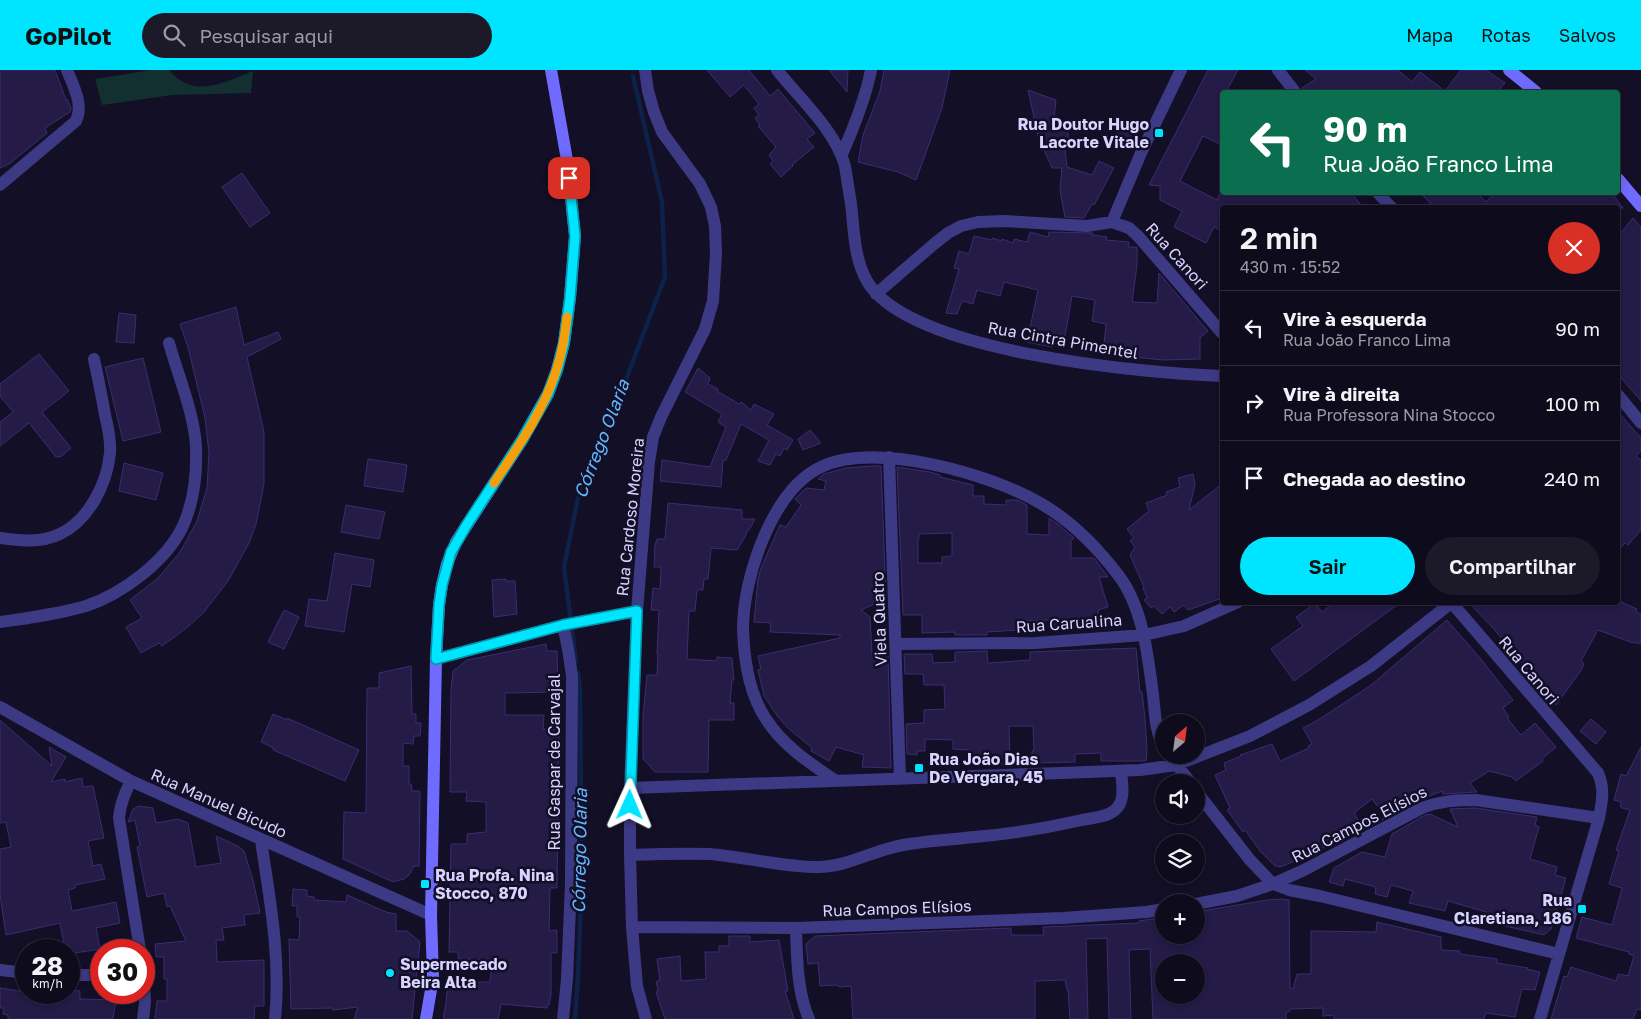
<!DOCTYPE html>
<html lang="pt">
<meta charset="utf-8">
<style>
:root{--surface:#0e0b1c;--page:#1c1929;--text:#f1f3f6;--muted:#9b9ba3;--line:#2e2b3b;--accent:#00e5ff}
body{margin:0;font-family:"Golos Text",sans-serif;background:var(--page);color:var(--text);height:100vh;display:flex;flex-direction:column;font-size:19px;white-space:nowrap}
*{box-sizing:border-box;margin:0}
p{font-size:16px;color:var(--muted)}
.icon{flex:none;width:28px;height:28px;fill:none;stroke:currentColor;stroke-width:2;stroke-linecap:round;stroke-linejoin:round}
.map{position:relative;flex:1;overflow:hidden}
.sheet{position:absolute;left:1220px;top:135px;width:400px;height:400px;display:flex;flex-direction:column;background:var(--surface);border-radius:5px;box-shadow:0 2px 8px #0003,0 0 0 1px var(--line)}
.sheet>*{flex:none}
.banner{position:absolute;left:1220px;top:20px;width:400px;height:105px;border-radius:5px;box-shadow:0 2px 8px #0003,0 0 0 1px var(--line);background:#0b6e4f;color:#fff;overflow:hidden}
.needle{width:32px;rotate:28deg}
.controls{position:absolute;left:1155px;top:644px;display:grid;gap:10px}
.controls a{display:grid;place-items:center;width:50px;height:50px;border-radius:50%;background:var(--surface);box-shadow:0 2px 8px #0003,0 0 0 1px var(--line);font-size:25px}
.speed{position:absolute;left:15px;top:869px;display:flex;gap:10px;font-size:25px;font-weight:700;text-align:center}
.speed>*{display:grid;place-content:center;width:65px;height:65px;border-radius:50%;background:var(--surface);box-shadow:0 2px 8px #0003,0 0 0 1px var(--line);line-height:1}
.speed small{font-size:12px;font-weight:400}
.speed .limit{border:8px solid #d22;background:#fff;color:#111}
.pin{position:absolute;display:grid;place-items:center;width:42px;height:42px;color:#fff;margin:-21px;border-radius:10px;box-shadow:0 2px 8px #0006}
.me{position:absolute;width:55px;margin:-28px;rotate:1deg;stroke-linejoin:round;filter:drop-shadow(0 0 4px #0008)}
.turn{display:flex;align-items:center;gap:18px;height:105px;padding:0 20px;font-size:22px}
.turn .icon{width:65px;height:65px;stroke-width:2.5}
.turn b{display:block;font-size:35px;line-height:42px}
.round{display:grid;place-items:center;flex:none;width:52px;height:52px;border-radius:26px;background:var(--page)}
.headline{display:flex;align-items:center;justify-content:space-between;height:85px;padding:0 20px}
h1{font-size:30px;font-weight:600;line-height:38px}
.cta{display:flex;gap:10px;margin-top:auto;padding:10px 20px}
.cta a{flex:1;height:58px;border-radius:30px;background:var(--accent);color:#111;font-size:20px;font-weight:600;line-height:58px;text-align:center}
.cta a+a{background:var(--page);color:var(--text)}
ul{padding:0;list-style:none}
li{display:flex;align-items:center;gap:15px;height:75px;padding:0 20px;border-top:1px solid var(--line)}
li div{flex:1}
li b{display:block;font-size:19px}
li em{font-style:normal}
header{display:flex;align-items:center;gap:30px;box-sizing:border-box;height:70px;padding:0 25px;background:var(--accent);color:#111}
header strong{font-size:24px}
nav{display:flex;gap:28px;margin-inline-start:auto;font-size:18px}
.search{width:350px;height:45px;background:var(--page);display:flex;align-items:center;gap:12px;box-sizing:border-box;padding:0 18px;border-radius:28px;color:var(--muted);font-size:19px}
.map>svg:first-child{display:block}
.green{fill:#12302f}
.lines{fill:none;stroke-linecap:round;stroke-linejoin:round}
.stream{stroke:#0c2248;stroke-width:4.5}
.building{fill:#241b47;stroke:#3b2d73;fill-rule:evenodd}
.street{stroke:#3d3a85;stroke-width:12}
.secondary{stroke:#6f6bff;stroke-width:12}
.route-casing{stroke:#0095a6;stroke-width:12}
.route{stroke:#00e5ff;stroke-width:9}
.slow{stroke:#f59e0b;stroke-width:9}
.poi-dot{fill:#00e5ff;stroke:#130f26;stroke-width:2}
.labels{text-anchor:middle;stroke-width:5;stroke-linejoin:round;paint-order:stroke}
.poi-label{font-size:16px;font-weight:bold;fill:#d9d4ff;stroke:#130f26;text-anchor:start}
.street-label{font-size:16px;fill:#d9d4ff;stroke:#130f26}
.water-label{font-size:18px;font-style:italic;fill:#62b6ff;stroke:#130f26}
</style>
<header>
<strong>GoPilot</strong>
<div class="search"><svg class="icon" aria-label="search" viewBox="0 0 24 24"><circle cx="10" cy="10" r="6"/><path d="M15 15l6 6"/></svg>Pesquisar aqui</div>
<nav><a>Mapa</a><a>Rotas</a><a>Salvos</a></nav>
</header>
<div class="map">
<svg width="1641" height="949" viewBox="0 0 1641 949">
<rect width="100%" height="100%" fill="#130f26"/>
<path class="green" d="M152,0H169C193,30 225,12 253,1L251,23L172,25L102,35L95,9Z"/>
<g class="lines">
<path class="stream" d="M576,591L564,497L580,418L617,333L665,207L662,132L633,6
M575,949C584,839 581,730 580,620L578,603"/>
</g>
<path class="building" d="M0,0H55L66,30L67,29L71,38L70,42L45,58L47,63L9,94L0,98Z
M707,0H749L770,26L778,19L815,63L807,69L814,77L792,95L793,96L781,107L770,94L773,91L769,85L776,77L758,56L760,55L755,48L759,45L754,38L759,34L744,15L730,27Z
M829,0H848L847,22Z
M884,0H950L942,38L916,110L898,102L858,92L863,65L880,21Z
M1208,0H1238L1226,22H1222V75L1203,66L1180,111L1217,130L1221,122H1351L1363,138H1222V161L1214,157L1206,173L1174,157L1182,141L1160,130V116L1149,115Z
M1305,0H1398L1412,12L1420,2L1445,21L1461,0H1486L1505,13L1497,22H1303L1302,18L1316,9Z
M1028,20L1056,30L1053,57H1067L1069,70L1064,71L1067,97L1092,105L1099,91L1114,98L1094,135L1092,134L1084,148L1065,147L1060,120L1062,98H1052L1038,66Z
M1120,57L1132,63L1125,76L1114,70Z
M242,103L270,143L250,157L222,117Z
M1419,122H1476L1486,132L1495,122L1612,123L1623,138H1435Z
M1633,148L1641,157V331L1618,304V166Z
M1030,162L1048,167L1049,162L1093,163L1092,165L1107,167L1106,170L1129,172L1128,177H1137V195L1132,232L1157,233L1159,203L1208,261L1200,268V289L1163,290L1113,285L1114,276L1104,275L1106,254L1092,251L1095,230L1072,226L1065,266L1054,264L1052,277L1027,272L1038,220L1004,212L1000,226L977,220L973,234L962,231L957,244L946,243L959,199L954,198L959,181L969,184L974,166L992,170V168L1002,171V169L1013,173L1014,169L1027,172Z
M236,237L244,275L278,262L281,269L247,287L264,362V414L256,454L249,473L228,511L204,542L189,556L162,576L159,573L141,583L126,557L142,548L130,530L158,508L180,482L197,451L207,418L209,383L205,348L188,277L180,254Z
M119,243L136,245L134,273L116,272Z
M39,284L69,321L42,342L71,378L62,386L56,387L29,353L0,376V352L13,342L0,326V314Z
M143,288L161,362L123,371L105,297Z
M698,298L710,308L708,314L718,319L717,321L739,334L741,332L751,340L754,334L774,344L767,355L793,370L787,380L784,378L780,386L776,384L770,395L758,391L769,370L741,354L726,390H723L721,417L660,411L662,390L710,397L726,357L718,352L722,344L685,322Z
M1618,342L1641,368V381L1636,386L1641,390V460L1628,475L1625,473L1618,481Z
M810,360L821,373L803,380L798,369Z
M368,389L407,395L403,422L364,416Z
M124,393L163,403L156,430L119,421Z
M872,396H881L886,529L861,540L870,547L872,584H888L891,698L862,697L864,685L836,677L829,691L811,681L812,678L789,659L778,647L764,626L758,600L761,599L758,586L840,568V565L770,562L771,553L754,552L758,509L761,498L780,455L786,457L801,435L795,429L806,418L824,420L826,411L818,409L824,404L846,398Z
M897,397L930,402L940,405V407L973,415V426H984V434L1006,435V430H1017L1027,435V464L1049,465V448L1058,454L1074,468L1071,471V488H1094L1108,507H1099L1108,537L1098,540L1099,549L1089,551L1090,556L1052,558V550L1018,551V560L987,562V565H955V562L922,563V545H903ZM952,463V486L942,487V493H918V468L919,469V464Z
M1193,404L1195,415L1189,440L1222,414V528L1188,540L1184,535L1174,542L1170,537L1162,544L1154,536L1151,538L1144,530L1147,528L1143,518L1144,517L1130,485L1135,477L1130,471L1134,468L1127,459L1149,441L1146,433L1167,425L1166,422L1180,417L1178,408Z
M668,433L742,440V449H755L749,460L747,461L746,465L737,480L711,478L708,509H704L703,520H697L695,541H689L687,589L717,591V587L732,588L734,610H732L730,633H734V650H709L708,702H655L643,689V646L647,605H657L658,584H657L659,540H651L653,518L660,519L661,497H654L655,475L657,469H665Z
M346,435L385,442L379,469L341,462Z
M335,483L374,490L370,517L352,514L344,562L305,556L309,529L327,531Z
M506,509V511H515L517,544L494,547L492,510Z
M1335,532H1401L1294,611L1271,579L1303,556L1296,547L1315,533L1322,542Z
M1468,532H1621L1637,539L1636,542L1641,544V574L1633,572V573L1598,560L1581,591L1584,594L1580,602L1556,635L1493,558Z
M284,540L299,547L284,579L268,572Z
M1447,550L1480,588L1513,630L1503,638L1509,647L1507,648L1521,665L1535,653L1556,677L1542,689L1543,691L1516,711L1512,707L1489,701L1470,713L1477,722L1443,724L1442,721L1409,734L1411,735L1382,750L1384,745L1372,729L1354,743L1362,755V759L1300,789L1280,797L1275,796L1260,781L1245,760L1243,762L1227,740L1230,738L1215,705L1226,700L1224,693L1241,686L1240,685L1272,674L1280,691L1309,678L1308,676L1312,674L1303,658L1318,650L1370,616Z
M546,574L547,581H557L558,622L505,623V645H544L543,659H559L557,818H550L549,861L557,860V883H551V924L549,935H547V938L501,934L498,949H443L446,933L448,912H490L492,890L458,889V882H449L451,774H467V764L486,762V732L466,731L467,722H450L451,619L453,601L467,590Z
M1136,578L1140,622H1142L1145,648L1147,680L1146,691H1101V683L1075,684V692L1032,693V681H1034L1033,656H1009L1010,694L968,695V680L953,679V670L925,669V681H917V685L907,684L906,654L924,653V640L945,639L944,615H924L923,604H905L904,584H932L933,593L955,592V582L987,581L988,593L1030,590V582Z
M411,596L412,644H416V653H421L420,666H414L413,674L403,673V696H409V714H411L412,721H420L419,796H414L409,805L404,809L393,812L343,789L344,742L366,743L367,618H379V603Z
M273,644L287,650V648L359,680L345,711L273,680L274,678L261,672Z
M1591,649L1606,662L1596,674L1580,661Z
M0,650L52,696L49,677L66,687L51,712L65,709V712L82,708L83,717L93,716L104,768L88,771L93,796L101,794L105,809L75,815V818L68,820L72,841L116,832L120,853L96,858L100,879L69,884V880H65L60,853L6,865L0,825V779L11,777L6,752L0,753Z
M1641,677V940L1637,939L1633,949H1551L1564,906L1567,907L1571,897L1616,911L1618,904L1628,906L1634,886L1629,884V882L1576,868L1582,847L1612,855L1622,818L1609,814L1619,781L1616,780L1630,740L1622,738L1620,736L1621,732L1614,730L1621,704L1626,706Z
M139,736L153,738L156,753L178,749L188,753L196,797L221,793L216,766L238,776L244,781L253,810L260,843L244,845L245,855L222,858L224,870H216L217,892L264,890V936H255L254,949H155L157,931H167V909H164V887H156L155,874L186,871L170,836L167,837L164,823L147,827L137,777L140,776L135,750L128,752L133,739Z
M1475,738L1537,747L1535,755L1539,757L1530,789L1557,797L1555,805L1566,808L1551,859L1544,865L1484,851L1486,842L1448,831L1445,841L1409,833L1413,821L1391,815L1387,827L1375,824L1376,817L1345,809L1343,816L1329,812L1334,798L1362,782L1385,787L1392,764L1425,745L1430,744L1458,757L1450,739Z
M293,819L307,820V826L314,827V830L346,832L347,825L386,842L396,844V861H407L420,872L412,949H354L358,937L333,940L332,938L291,939L289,869L299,870L300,847H297V836H292Z
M1282,829L1289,830L1290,918L1293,919L1297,904H1311V861L1376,862L1377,852L1441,867V880L1460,881V884L1497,889V893L1528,898L1527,899L1540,902L1535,920L1522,919L1515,947L1486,943L1484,949H1334V945L1323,946V938L1290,939V941L1286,943V949H1153L1150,879L1129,880L1131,949H1109L1107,868L1086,869L1088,949H1070L1068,920H1067L1065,910L1035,911V949H853L851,916L840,917L836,915L820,916L818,893L808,894L806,874L815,866L1011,858V865H1044L1043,857L1139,853V851L1164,847V865H1169V870L1193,869V865H1196V842L1267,830ZM1164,892H1196V925H1164Z
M729,866H750V872L779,870L788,921H785L794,949H665L656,922L658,921V919L656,912L660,910L657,889L680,886L681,911L706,909L705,882H719V876H729Z
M0,918L26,922H69V920L80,921V929L116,930L113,949H8V945L3,944L4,938H0Z"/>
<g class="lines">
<path class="street" d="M645,0L648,21L654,42L662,62L700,114L711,137L715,156L716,183L713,231L705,259L661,347L653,367L649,392L637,541L630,718V785L632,857L637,916L646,949
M777,0C800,29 835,60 845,96C847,109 849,121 851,134C854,159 854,189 867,211C908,283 1145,303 1222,306
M1181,0L1141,83L1112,152L1129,158L1138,166L1222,263
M1278,0L1295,22
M842,84C854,57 865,30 871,0
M0,115L76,51C84,34 73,16 67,0
M1377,122L1392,138
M876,224L934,174L948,163L961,156L978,152L1004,151L1087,156L1112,152
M1618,325L1641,353
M889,387L900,709
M0,468C20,471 41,473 60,464C89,450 107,414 110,383C111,371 108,357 105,345C102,327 98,308 94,289
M1451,532L1598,703C1605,719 1602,732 1599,748L1540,949
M0,552C29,548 58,544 86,536C122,524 165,492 182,458C194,433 197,404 196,376C194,343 178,305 169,273
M563,555L568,579L572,606L571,813L567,909L563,949
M897,574L1035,573L1144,565L1184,556L1238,532
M436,589L563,555L637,541
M0,637L131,711L431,845
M1169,685L1190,712
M131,711C124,724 120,734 119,748L140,880
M836,711C811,694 782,675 766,649C749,624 744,589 743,559C743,508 772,420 821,397C876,371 990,404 1040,433C1072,451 1097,477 1119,506C1143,538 1148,586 1153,625C1155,642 1155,662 1164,677
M630,718L1061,703L1140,700L1176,695L1250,666L1309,635L1371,596L1451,533
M1196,721L1250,790L1273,814L1289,820L1320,826L1559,884
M261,771C270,830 281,889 275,949
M630,785C656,784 683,783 709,784C746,787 782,797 818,797C847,797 874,780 903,775C927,771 949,770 974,767C1010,764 1047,758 1082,750C1093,748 1107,747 1115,740C1126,731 1122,714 1121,701
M1196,834L1237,826L1273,814L1304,800L1422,738C1440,731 1456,730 1476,730L1599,748
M632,857L796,858L1063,848L1146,842L1164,839
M796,858C797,888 797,922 809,949
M0,900L26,903
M69,905H101
M143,949L145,932L144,910"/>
<path class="secondary" d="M1509,0L1536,22
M1618,109L1641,136
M426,949L433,908L431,845L436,589L439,535L442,515L447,494L456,472L522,370L548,324L557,300L564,273L570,228L575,166L567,90L551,0"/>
</g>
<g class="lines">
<g class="route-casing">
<path id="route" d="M569,108L575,166L570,228L564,273L557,300L548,324L522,370L466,456L451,482L442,515L439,535L436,589L563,555L637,541L630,735"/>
</g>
<use href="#route" class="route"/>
<path class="slow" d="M494,413C518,377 543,342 556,301C562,284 565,265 567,247"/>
</g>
<g class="poi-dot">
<rect x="1154" y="58" width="10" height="10" rx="2.5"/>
<rect x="914" y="693" width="10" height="10" rx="2.5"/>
<rect x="420" y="809" width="10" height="10" rx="2.5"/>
<rect x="1577" y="834" width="10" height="10" rx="2.5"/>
<circle cx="390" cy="903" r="5"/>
</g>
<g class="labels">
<g class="poi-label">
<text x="1149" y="60" text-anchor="end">Rua Doutor Hugo<tspan x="1149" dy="18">Lacorte Vitale</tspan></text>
<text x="929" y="695">Rua João Dias<tspan x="929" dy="18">De Vergara, 45</tspan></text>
<text x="435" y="811">Rua Profa. Nina<tspan x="435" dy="18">Stocco, 870</tspan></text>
<text x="1572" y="836" text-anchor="end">Rua<tspan x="1572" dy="18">Claretiana, 186</tspan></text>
<text x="400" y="900">Supermecado<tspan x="400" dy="18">Beira Alta</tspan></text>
</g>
<g class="street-label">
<text transform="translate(1177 186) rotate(48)" y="6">Rua Canori</text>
<text transform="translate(1063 270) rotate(10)" y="6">Rua Cintra Pimentel</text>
<text transform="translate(630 447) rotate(-84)" y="6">Rua Cardoso Moreira</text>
<text transform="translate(879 549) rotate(-92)" y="6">Viela Quatro</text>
<text transform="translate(1069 553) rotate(-4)" y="6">Rua Carualina</text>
<text transform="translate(1529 600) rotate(50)" y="6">Rua Canori</text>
<text transform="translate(554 692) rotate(-90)" y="6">Rua Gaspar de Carvajal</text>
<text transform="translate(219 733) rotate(24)" y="6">Rua Manuel Bicudo</text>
<text transform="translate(1359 754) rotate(-27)" y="6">Rua Campos Elísios</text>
<text transform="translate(897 838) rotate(-2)" y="6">Rua Campos Elísios</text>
</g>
<g class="water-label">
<text transform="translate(602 369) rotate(-69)" y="6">Córrego Olaria</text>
<text transform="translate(580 781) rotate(-89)" y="6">Córrego Olaria</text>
</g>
</g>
</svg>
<div class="controls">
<a><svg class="needle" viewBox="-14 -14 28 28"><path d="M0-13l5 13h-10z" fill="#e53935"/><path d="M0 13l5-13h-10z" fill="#9b9ba3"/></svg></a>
<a><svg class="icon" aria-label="sound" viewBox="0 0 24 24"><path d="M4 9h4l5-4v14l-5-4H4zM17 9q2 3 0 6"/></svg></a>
<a><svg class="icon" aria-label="layers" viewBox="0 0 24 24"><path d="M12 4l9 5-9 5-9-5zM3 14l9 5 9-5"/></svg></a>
<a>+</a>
<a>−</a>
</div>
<div class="speed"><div>28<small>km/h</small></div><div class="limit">30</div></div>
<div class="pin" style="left:569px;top:108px;background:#d93025"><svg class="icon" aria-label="arrive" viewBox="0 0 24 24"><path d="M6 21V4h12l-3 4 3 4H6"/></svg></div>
<svg class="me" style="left:630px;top:735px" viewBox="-20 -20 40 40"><path d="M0-17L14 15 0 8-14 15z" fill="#00e5ff" stroke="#fff" stroke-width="4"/></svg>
<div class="banner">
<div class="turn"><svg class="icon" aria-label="left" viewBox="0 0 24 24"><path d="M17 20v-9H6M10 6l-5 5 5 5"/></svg><div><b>90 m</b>Rua João Franco Lima</div></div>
</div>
<section class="sheet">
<div class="headline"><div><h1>2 min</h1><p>430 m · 15:52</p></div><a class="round" style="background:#d93025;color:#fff"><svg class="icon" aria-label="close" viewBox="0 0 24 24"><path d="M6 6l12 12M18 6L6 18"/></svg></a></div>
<ul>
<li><svg class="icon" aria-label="left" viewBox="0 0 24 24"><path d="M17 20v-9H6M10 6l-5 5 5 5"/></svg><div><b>Vire à esquerda</b><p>Rua João Franco Lima</p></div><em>90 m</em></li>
<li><svg class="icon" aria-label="right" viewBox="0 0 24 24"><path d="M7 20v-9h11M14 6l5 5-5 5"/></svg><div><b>Vire à direita</b><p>Rua Professora Nina Stocco</p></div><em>100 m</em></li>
<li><svg class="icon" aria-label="arrive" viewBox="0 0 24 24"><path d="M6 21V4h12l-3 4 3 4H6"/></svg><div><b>Chegada ao destino</b></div><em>240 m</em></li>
</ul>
<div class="cta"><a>Sair</a><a>Compartilhar</a></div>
</section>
</div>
